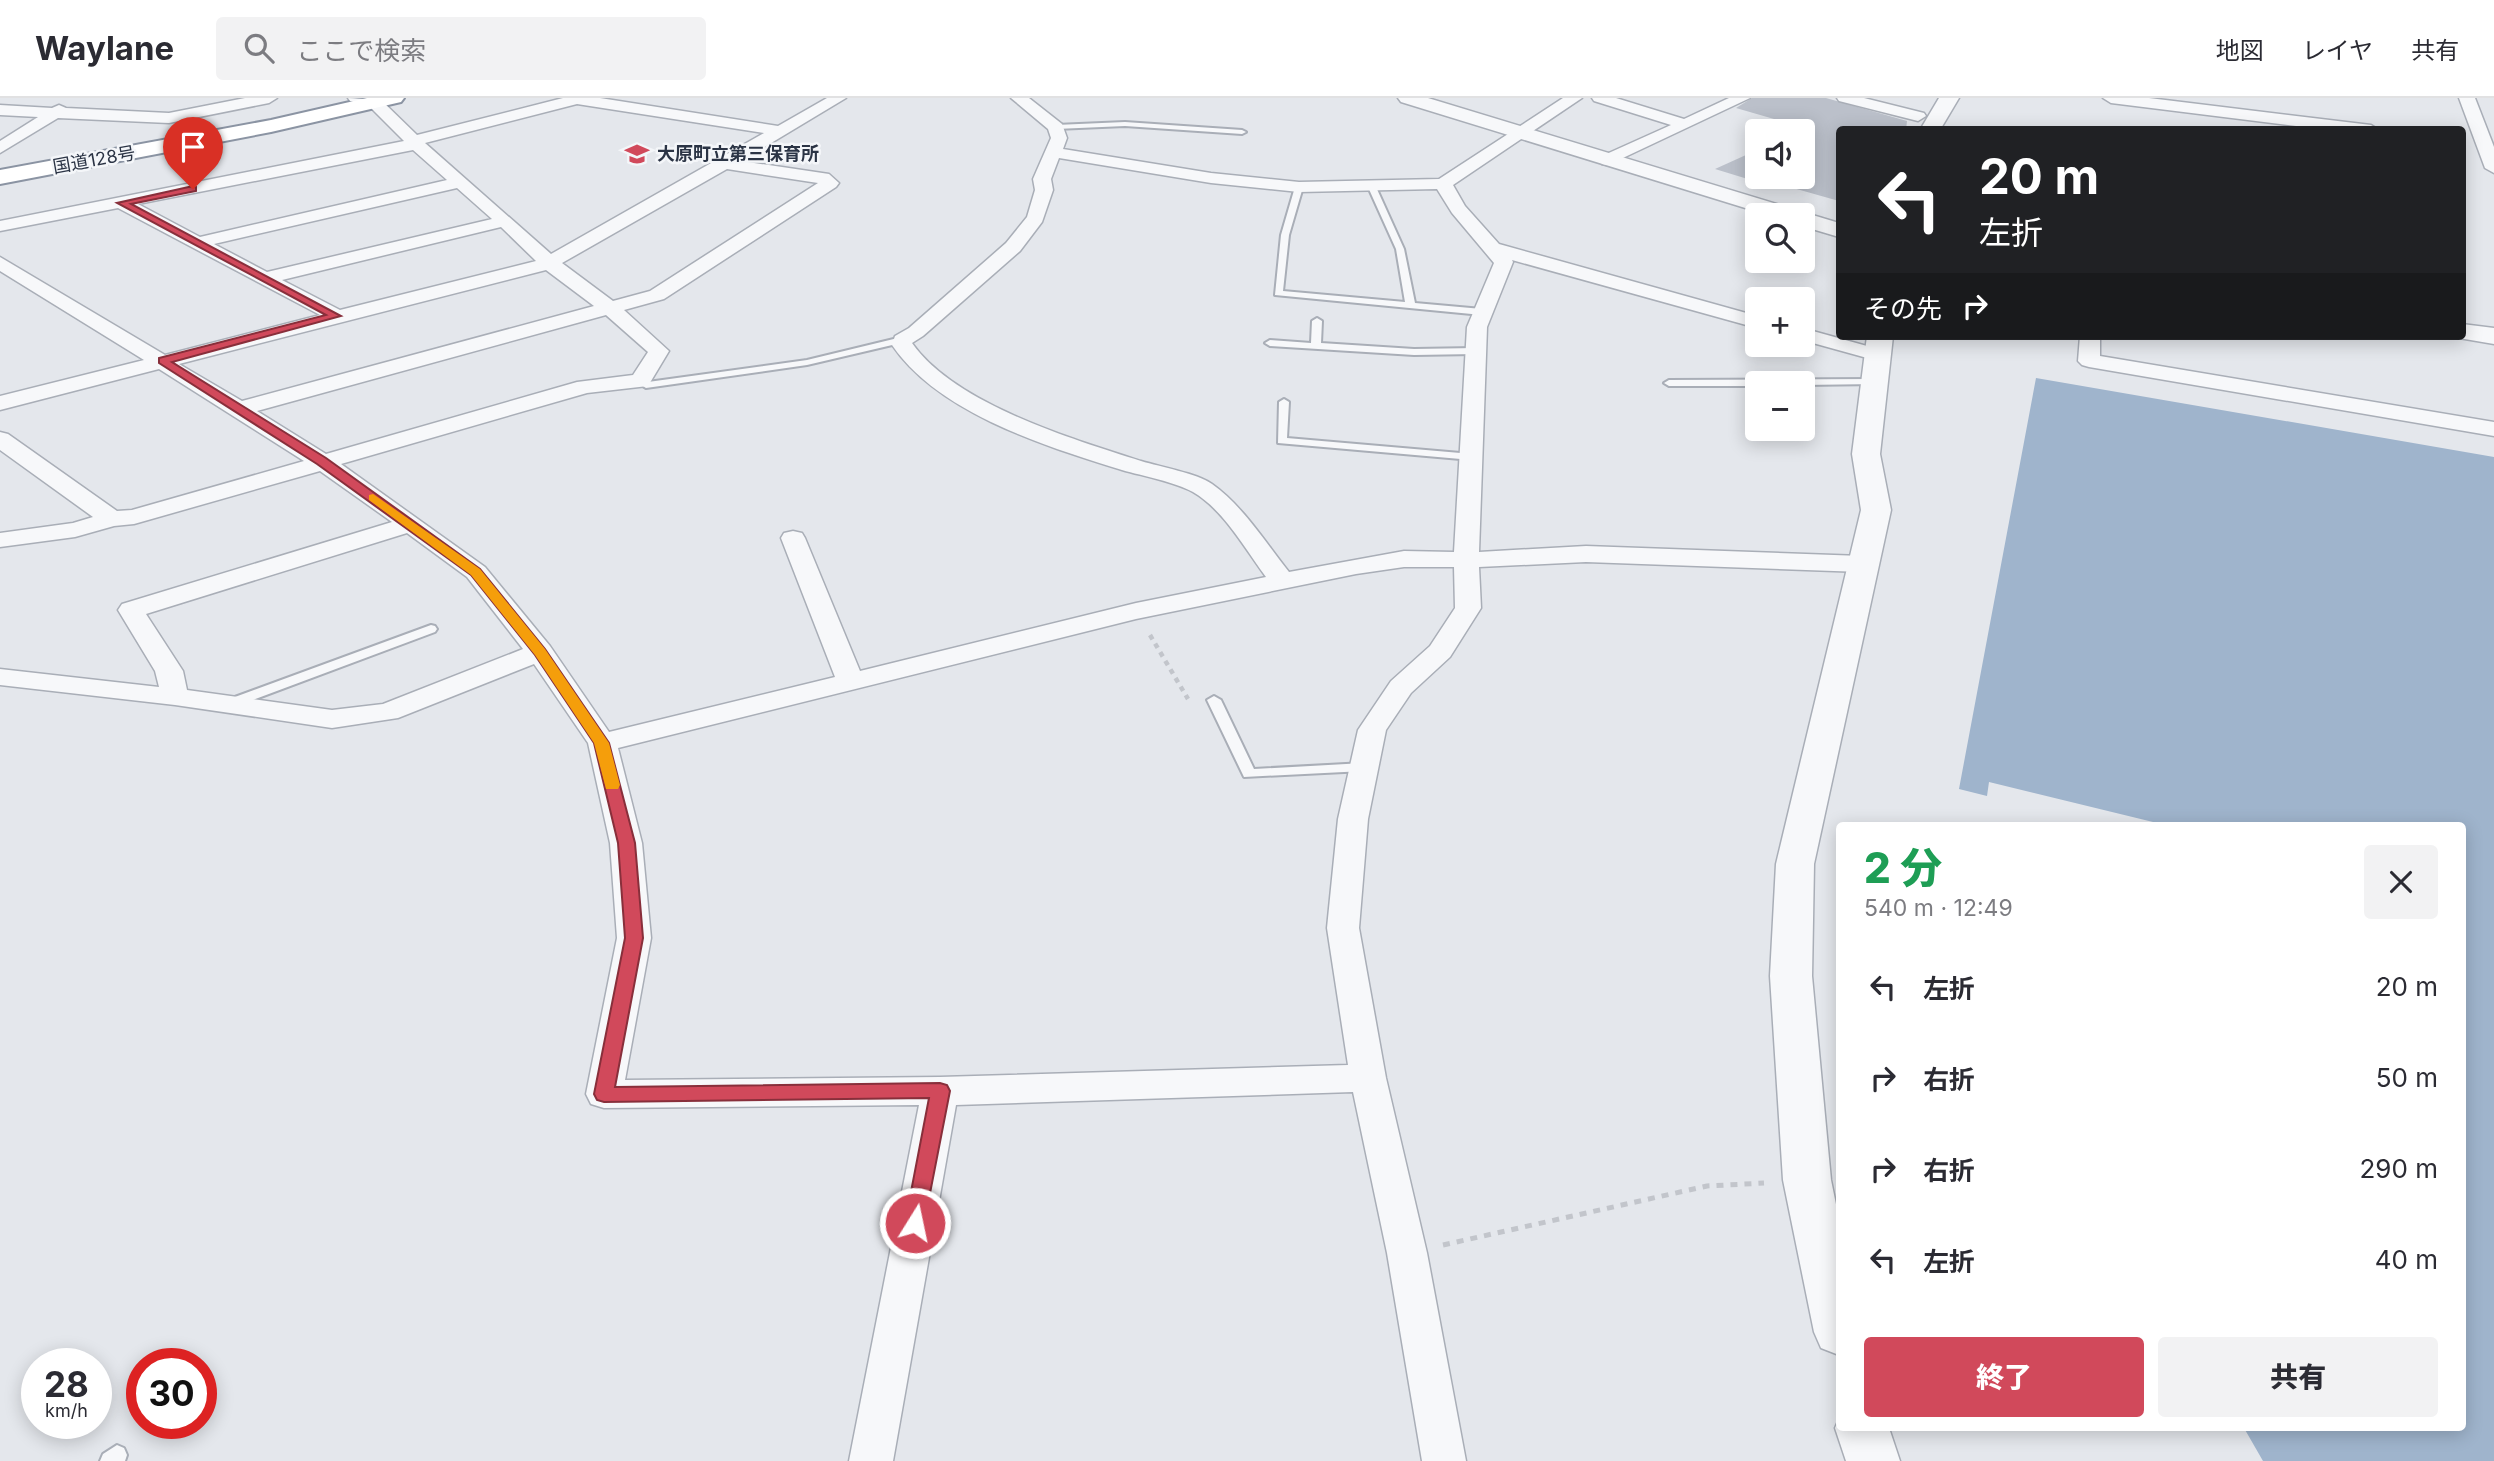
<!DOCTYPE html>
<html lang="ja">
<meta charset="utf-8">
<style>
:root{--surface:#fff;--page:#f2f2f3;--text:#2b2b33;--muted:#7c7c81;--line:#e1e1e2;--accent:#d1495b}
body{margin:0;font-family:Inter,"Noto Sans JP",sans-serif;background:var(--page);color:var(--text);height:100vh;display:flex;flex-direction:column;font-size:26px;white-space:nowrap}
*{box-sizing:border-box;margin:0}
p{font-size:23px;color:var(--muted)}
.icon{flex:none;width:38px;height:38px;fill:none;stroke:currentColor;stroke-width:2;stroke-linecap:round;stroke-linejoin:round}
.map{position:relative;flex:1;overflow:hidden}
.panel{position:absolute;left:1836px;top:724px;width:630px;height:609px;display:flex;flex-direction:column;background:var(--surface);border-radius:7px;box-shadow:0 4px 18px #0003}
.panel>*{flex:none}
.hud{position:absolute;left:1836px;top:28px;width:630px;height:214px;border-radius:7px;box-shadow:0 4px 18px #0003;background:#202124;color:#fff;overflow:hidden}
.fabs{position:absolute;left:1745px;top:21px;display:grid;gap:14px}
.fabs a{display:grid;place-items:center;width:70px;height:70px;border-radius:7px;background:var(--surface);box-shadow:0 4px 18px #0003;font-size:35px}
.speed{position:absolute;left:21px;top:1250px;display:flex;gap:14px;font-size:35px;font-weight:700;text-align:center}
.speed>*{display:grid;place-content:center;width:91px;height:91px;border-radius:50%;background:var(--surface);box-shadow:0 4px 18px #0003;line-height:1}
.speed small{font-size:18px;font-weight:400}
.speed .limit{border:10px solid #d22;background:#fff;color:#111}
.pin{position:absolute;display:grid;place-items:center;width:60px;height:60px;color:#fff;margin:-72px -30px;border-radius:50% 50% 50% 0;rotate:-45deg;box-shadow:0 0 7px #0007}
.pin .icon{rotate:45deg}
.me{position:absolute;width:77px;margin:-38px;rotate:10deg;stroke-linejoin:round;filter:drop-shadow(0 0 5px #0008)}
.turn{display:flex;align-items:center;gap:24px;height:147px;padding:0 28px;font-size:32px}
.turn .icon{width:91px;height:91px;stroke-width:2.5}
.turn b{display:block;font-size:49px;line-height:60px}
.then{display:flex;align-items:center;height:66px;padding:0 28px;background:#0003;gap:14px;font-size:26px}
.round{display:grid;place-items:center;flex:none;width:74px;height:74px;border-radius:7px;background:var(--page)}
.overview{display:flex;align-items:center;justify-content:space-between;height:119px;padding:0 28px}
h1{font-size:42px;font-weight:800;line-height:52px;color:#1e9e55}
.action{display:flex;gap:14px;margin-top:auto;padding:14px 28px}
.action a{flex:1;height:80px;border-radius:7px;background:var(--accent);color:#fff;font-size:28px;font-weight:800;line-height:80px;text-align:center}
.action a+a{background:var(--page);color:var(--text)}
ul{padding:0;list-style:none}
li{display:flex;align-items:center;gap:21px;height:91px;padding:0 28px}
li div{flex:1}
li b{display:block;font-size:26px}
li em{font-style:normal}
header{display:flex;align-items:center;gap:42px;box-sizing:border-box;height:98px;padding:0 35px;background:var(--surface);border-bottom:2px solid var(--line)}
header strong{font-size:33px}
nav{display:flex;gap:38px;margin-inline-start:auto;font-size:24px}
.search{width:490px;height:63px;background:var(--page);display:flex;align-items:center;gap:18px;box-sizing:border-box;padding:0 24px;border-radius:7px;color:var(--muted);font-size:26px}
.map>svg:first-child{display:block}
.water{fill:#9fb4cc}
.building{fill:#bbc0ca}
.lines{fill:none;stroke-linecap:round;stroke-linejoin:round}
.service-casing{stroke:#a9aeb7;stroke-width:4}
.minor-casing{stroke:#a9aeb7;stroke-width:3}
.tertiary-casing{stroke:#a9aeb7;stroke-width:3}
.trunk-casing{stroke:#8b94a3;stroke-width:4}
.path-far1{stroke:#c2c5cb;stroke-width:4.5;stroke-dasharray:5 5;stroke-linecap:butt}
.path{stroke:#c2c5cb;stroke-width:5;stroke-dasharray:7 7;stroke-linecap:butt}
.service{fill:#f7f8fa;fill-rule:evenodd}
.minor{fill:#f7f8fa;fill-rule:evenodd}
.tertiary{fill:#f7f8fa;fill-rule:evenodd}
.trunk{fill:#fff;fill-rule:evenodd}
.route{fill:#d1495b;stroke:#882f3b;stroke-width:2}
.slow{fill:#f59e0b}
.labels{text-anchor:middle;stroke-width:5;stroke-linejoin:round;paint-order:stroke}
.far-poi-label{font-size:18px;font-weight:bold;fill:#2b3445;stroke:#f4f6f9;text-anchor:start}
.far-street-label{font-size:18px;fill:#2b3445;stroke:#f4f6f9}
</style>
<header>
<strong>Waylane</strong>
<div class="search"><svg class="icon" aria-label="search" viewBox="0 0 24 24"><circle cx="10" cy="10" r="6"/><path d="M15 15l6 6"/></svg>ここで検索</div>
<nav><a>地図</a><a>レイヤ</a><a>共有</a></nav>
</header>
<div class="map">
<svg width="2494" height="1363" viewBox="0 0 2494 1363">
<rect width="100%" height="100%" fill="#e4e7ec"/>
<path class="water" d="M2036,280L2494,359V1363H2263L2244,1330H2462V728H2155L2153,724L1989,684L1987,698L1959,691Z"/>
<path class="building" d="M1752,0H1826L1907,23L1906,32H1839V103L1772,84L1764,86L1715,71L1757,52V79H1802V33H1797L1805,30L1736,10Z"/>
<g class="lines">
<g class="service-casing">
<path id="service" d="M1125,24L1242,32L1246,34L1242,36L1125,28L1056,31L1052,29L1056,27Z
M1299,87L1303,89L1289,137L1283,193L1405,204L1396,151L1368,89L1372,87L1376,89L1404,151L1415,205L1482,211L1487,214L1482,217L1275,197L1281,137L1295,89Z
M1317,220L1322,223L1321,245L1414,251L1476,250L1481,253L1476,256L1414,257L1270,248L1265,245L1270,242L1311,245L1312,223Z
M902,239L907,242L905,244L807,267L646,290L635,283L640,280L648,284L807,262Z
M1874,281L1878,282V286L1802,287V285H1757V288H1669L1664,285L1669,282Z
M1284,301L1289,304L1287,340L1472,356L1477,359L1472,362L1278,345L1279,304Z
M431,527L435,528L437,531L435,534L234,609L229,610L222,606L224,603Z
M1214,598L1221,602L1254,671L1364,665L1371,669L1364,673L1244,679L1207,602Z
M117,1347L124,1350L127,1357L125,1363H100L103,1356Z"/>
</g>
<g class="minor-casing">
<path id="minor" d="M245,0H277L269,5L169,25L58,20L0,55V43L38,19L0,17V7L52,10L59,7L66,10L169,15Z
M348,0L381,2L417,37L563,0H600L778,28L827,0H846L741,63L829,76L839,85L836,89L664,201L624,212L669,253L648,288L587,295L341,366L485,469L550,548L609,634L835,579L781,440L784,435L793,433L802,435L805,440L860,573L1136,505L1266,479C1245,451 1224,412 1193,394C1175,384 1143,378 1122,372C1046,348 939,316 892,247L895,238L909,230L1006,145L1027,119L1035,92L1033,81L1051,40L1048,31L1011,0H1029L1062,26L1067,40L1063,51L1211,75L1299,84L1439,81L1563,0H1582L1453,87L1465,108L1499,146L1757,218V230L1512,162L1513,164L1487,229L1479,454L1586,448L1862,458L1871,461L1875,466L1871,471L1862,474L1586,464L1479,469L1481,510L1450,559L1411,595L1386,632L1368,721L1359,830L1386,980L1427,1155L1466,1363H1422L1387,1155L1353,994L956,1007L893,1363H849L919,1007L604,1010L591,1006L586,996L617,840L610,745L588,645L534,566L398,620L332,630L175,607L0,587V571L159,589L155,573L118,512L122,506L392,424L320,373L134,426L114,428L75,439L0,449V435L73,425L93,419L0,352V334L8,336L117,413L132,412L304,363L159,271L0,312V298L144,262L0,173V159L165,257L320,217L118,110L0,133V123L404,43L369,8L350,3ZM577,6L764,35L551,156L425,45ZM413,52L447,82L200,139L138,106ZM1059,60L1211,85L1299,94L1437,91L1452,115L1494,165L1467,229L1454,454L1404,453L1289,474C1265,444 1243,408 1212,386C1196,375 1161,369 1141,363C1072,341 955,306 912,245L923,238L1020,153L1042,124L1053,92L1051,81ZM727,71L818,85L650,193L613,203L562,165ZM457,90L492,121L267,174L214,146ZM501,129L536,163L340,212L282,182ZM546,172L594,208L242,303L179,266ZM606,217L648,254L633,277L577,284L326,356L257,313ZM407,435L467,479L523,551L383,606L332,612L187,592L183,573L146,516ZM1404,469H1454L1455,510L1430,548L1391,583L1358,632L1338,721L1327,830L1348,967L940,979L625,982L651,840L642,745L618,650L1136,521L1356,476Z
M1592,0H1616L1684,21L1729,0H1750L1608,67L1602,66L1600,62L1602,58L1671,27L1594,3Z
M1837,0H1864L1924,15L1926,18L1918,23L1839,3Z
M2103,0H2149L2371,27L2379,32H2328L2111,5Z
M2459,0H2475L2494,49V75L2485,70Z
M1802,230L1885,253L1888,257L1885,261L1878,263L1802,242Z
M2080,238H2100V258L2494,324V338L2089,269L2082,267L2078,263Z"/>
</g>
<g class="tertiary-casing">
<path id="tertiary" d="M1398,0H1428L1839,125V139L1802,128V117H1768L1401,4Z
M1939,0H1959L1940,32H1920Z
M2462,226L2494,230V246L2453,239L2462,238Z
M1867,238H1893L1880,356L1891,412L1814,766L1812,878L1831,1082L1839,1121V1257L1821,1250L1814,1234L1783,1082L1770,878L1776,766L1861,412L1852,356Z
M1839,1321V1330H1889L1900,1363H1846L1835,1330Z"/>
</g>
<g class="trunk-casing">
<path id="trunk" d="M367,0H404L401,4L271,34L0,86V72L271,22Z"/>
</g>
<path class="path-far1" d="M1150,537L1188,601"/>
<path class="path" d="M1443,1147L1707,1088L1764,1085"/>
<use href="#service" class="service"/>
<use href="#minor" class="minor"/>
<use href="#tertiary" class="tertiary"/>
<use href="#trunk" class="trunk"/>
</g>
<path class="route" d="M193,88L196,89V93L131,106L341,218L172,264L326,360L480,471L545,551L609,645L635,745L643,840L615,989L940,985L947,987L950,993L923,1131L915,1134L908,1131L905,1125L929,1000L604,1004L597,1002L594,996L625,840L618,745L594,645L535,557L471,477L317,366L159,265V260L326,217L117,105Z"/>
<path class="slow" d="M373,396L480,471L545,551L609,645L620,687L618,691H606L594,645L535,557L471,477L369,402V397Z"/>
<defs>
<g id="school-bare" transform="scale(1.89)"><path d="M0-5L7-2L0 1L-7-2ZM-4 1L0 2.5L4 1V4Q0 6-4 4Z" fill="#d1495b" stroke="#f4f6f9" stroke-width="2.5" paint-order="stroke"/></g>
</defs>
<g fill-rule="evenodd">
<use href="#school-bare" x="637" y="56"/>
</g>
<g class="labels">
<g class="far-poi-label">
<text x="657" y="62">大原町立第三保育所</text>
</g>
<g class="far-street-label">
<text transform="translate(94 62) rotate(-10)" y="6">国道128号</text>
</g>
</g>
</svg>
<div class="fabs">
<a><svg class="icon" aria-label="sound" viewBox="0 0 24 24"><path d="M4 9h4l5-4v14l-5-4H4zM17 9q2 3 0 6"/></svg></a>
<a><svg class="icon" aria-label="search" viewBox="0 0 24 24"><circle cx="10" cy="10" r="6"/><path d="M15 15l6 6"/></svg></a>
<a>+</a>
<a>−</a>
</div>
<div class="speed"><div>28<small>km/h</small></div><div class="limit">30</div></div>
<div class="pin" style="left:193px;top:91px;background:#d93025"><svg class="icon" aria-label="arrive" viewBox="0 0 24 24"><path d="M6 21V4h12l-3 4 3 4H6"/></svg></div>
<svg class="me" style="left:915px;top:1125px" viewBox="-20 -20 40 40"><circle r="17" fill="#d1495b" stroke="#fff" stroke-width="3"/><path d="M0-11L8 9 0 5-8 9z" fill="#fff"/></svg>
<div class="hud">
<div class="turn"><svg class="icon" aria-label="left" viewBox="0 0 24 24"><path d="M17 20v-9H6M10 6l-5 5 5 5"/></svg><div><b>20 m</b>左折</div></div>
<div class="then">その先<svg class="icon" aria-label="right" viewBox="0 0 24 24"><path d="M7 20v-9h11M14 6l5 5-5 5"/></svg></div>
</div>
<section class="panel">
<div class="overview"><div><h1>2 分</h1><p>540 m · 12:49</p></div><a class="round"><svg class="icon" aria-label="close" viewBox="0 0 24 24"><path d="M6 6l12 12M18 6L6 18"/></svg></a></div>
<ul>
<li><svg class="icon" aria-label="left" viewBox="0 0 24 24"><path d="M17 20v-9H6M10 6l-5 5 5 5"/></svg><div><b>左折</b></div><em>20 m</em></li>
<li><svg class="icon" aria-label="right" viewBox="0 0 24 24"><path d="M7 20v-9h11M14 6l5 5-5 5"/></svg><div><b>右折</b></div><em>50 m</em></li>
<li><svg class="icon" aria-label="right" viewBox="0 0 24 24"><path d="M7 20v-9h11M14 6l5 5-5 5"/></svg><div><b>右折</b></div><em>290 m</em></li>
<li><svg class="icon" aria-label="left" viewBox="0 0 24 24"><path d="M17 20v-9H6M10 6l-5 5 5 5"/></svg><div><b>左折</b></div><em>40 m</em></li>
</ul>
<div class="action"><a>終了</a><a>共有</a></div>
</section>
</div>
